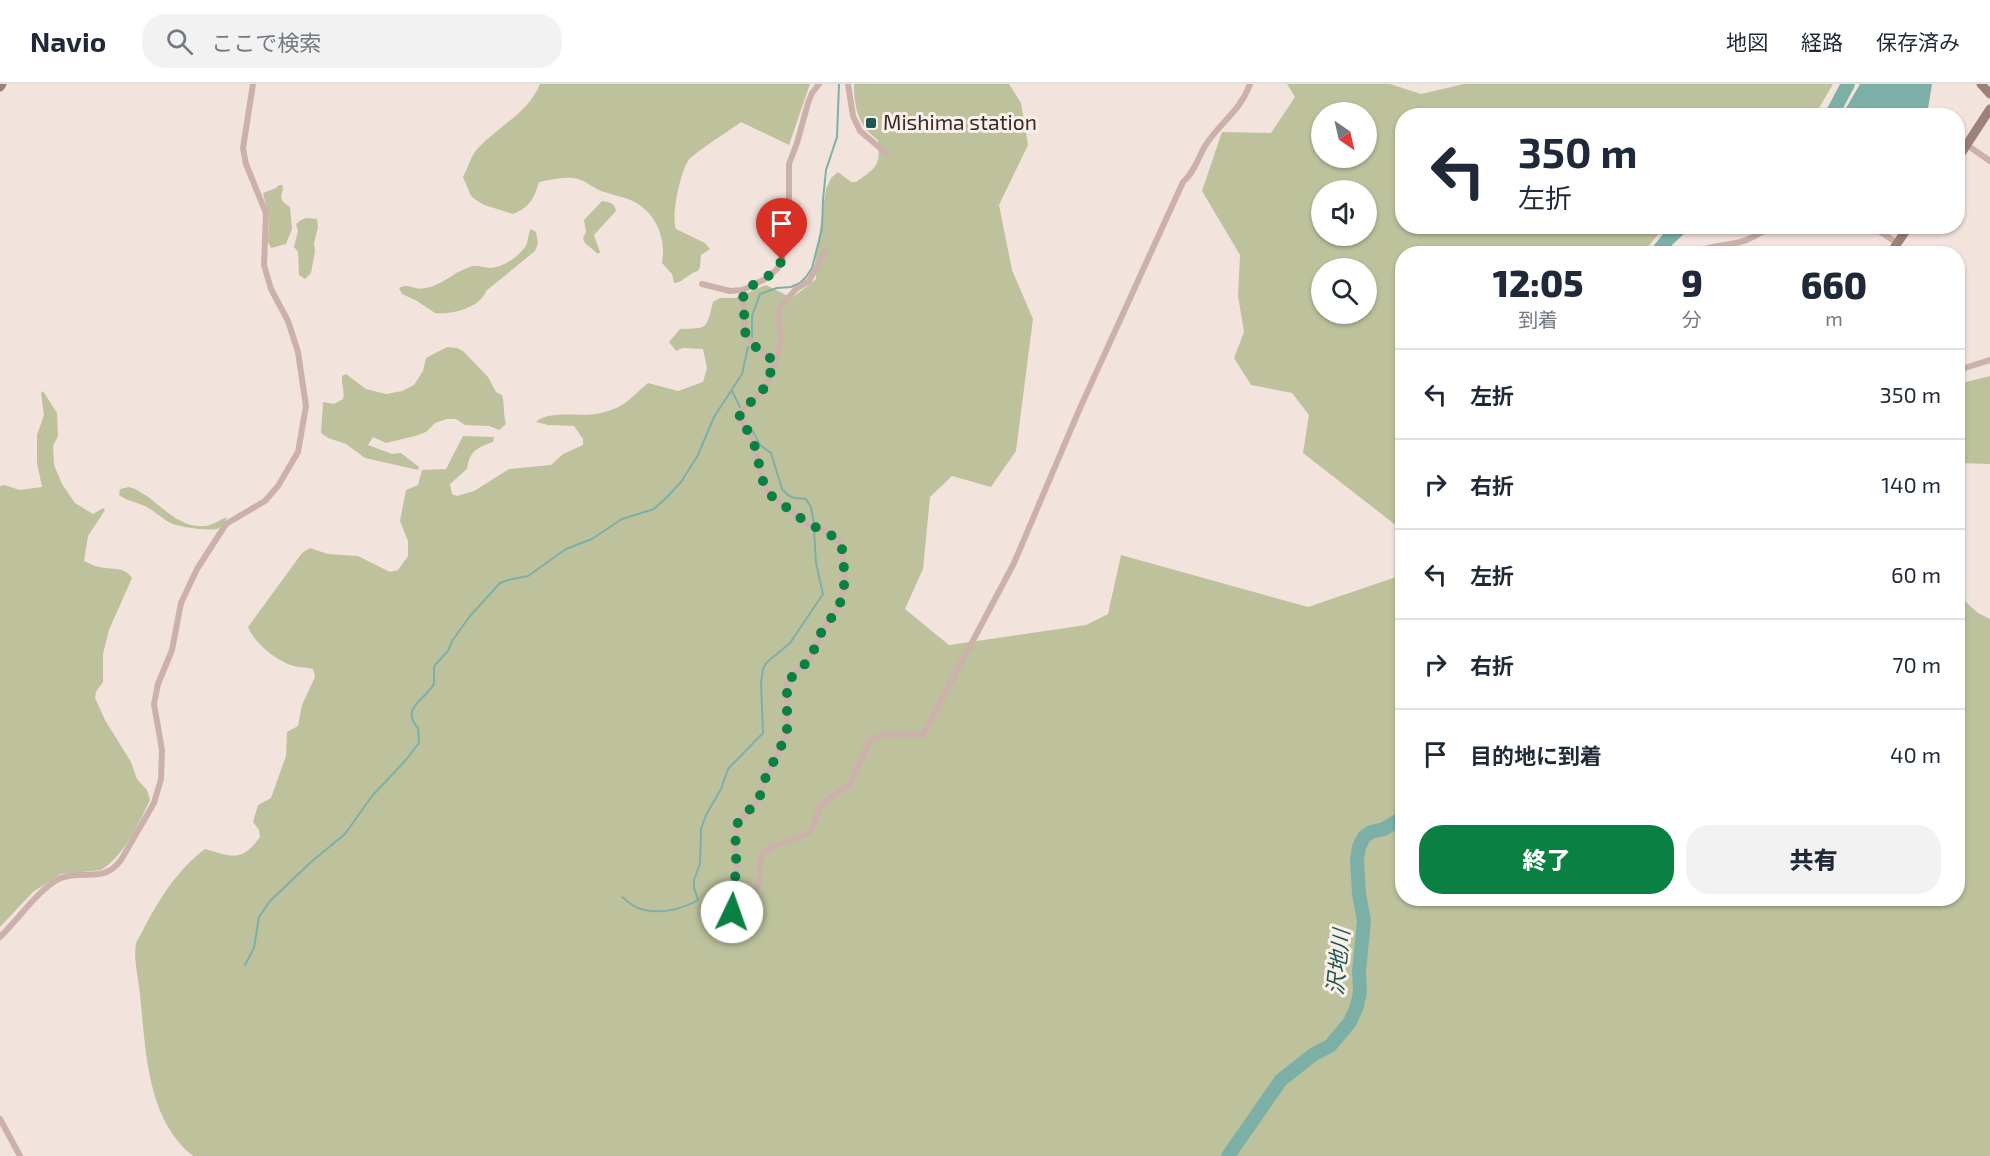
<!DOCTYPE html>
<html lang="ja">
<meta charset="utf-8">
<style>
:root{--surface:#fff;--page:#f2f2f3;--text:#1f2937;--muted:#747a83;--line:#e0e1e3;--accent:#0b8043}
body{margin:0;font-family:"Exo 2","Noto Sans JP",sans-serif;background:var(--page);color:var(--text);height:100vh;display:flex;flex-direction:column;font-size:22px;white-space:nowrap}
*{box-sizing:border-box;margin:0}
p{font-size:20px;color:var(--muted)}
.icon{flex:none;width:33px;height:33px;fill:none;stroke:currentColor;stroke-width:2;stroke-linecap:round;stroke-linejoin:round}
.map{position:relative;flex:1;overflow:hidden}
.side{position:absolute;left:1395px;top:162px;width:570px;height:660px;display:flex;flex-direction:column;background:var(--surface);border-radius:24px;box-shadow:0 2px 4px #0004}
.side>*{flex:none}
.top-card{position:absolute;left:1395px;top:24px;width:570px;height:126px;border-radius:24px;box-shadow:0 2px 4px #0004;background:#fff;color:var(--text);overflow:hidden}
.needle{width:39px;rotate:146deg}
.tools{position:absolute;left:1311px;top:18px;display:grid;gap:12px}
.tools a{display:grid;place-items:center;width:66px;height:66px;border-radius:50%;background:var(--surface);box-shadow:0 2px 4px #0004;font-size:30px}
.pin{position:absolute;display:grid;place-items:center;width:51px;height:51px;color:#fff;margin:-62px -26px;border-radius:50% 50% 50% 0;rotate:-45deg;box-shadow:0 0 6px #0007}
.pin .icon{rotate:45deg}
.me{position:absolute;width:66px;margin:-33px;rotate:3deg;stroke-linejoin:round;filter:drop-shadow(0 0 4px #0008)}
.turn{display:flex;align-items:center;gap:21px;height:126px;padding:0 24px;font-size:27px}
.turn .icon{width:78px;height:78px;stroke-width:2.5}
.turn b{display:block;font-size:42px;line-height:51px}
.eta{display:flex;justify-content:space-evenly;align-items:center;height:102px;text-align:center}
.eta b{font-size:36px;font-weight:800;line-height:42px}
.action{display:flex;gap:12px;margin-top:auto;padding:12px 24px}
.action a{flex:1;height:69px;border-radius:24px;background:var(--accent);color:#fff;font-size:24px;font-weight:800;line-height:69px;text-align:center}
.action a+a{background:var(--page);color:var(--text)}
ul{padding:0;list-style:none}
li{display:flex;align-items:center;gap:18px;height:90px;padding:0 24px;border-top:2px solid var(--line)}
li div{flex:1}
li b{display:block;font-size:22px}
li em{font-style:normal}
header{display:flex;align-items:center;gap:36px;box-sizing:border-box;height:84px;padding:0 30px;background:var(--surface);border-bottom:2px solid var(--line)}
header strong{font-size:28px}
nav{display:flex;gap:33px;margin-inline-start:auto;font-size:21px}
.search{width:420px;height:54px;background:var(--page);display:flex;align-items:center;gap:15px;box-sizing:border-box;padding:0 21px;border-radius:24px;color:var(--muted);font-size:22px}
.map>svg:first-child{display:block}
.green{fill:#bdc29d;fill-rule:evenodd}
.water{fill:#7cb0a7}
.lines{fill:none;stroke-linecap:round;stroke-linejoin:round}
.stream{stroke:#7cb0a7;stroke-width:2}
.river{stroke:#7cb0a7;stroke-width:14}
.street{stroke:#cbb1a9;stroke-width:6}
.secondary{stroke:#9e807a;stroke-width:9}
.route{stroke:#0b8043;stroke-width:10;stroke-dasharray:0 18}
.poi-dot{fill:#1e5951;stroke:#faefe9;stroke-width:2}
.labels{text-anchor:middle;stroke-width:6;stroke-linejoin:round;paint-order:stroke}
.poi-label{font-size:21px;fill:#382a29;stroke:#faefe9;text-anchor:start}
.water-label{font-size:22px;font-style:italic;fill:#1e5951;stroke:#faefe9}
</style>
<header>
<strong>Navio</strong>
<div class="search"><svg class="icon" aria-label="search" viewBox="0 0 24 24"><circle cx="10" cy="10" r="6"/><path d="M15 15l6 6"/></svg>ここで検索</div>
<nav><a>地図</a><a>経路</a><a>保存済み</a></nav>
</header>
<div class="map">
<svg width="1990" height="1072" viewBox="0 0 1990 1072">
<rect width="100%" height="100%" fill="#f2e4dd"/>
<path class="green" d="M540,0H810L789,61L741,38C732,45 692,70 688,77C680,90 671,131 676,145L705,159L710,165L701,171L700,183L698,187C688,189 683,199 674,199L672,190L662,179C667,152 654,125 628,115C619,112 610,110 601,107C591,103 583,94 572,94C561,93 550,96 539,98C534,115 530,123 513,130L484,121L476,116L471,112L463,93C468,84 471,71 478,64C498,43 529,28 540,0Z
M854,0H1009L1021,19L1028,61L999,121L1012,186L1033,235L1016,367L991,403L952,392L930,413L923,485L905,525L949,561L1086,541L1108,530L1121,471L1308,523L1402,491V814H1958V511L1978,529L1990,535V1072H193C146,1035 146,965 140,911C139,897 133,874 136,860C137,855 142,849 144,844C160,814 178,785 205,765C232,773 242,778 260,753L259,746L253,738L258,721L271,714L286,672L287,648L298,642L302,621L315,593L313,585C306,583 300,584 294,582C278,578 254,559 248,543L302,469L310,464L328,470L358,472L390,488L398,486L408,472V457L400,437L406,406L418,401L422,386L446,385L463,352L494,353L493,358C476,364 470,367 467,385L450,400L452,410L457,412L474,407L509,385L551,381L563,370L583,361V355L574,342L548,341L536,338C550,325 583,334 601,329C626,323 630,314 648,299L678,307L703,298L707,284L703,265L683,264L676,267L669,258L680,245C708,244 706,246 713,218L720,214H735L766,201L792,214L816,195L815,178L826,105L831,94L838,88L851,98H856C876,83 881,83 878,56C858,42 854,23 854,0Z
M1287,0H1390L1421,10L1464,0H1833L1815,31L1402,32V142L1664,143L1643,169L1402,170V446L1303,369L1309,331L1292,309L1251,301L1234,274L1244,248L1238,212L1240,171L1202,107L1222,48L1271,49L1295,13ZM1322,28H1366V74H1322ZM1322,106H1366V152H1322ZM1322,184H1366V230H1322Z
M279,101H282L283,103C281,116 279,115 290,123L292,145L286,160L271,164L268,158L269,133L263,109L276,104Z
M602,117C609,118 615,119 616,127L594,151L600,168L598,170L585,159L583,154L586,148L584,136Z
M306,134L317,135L318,143L314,159L315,167L311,189L305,195L299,191L298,168L294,163L298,147L296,140L301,136Z
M531,145L536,148L538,159L535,167L486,207C480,224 451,231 435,229L417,217L402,210L399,204C410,198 412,207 426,204C442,201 453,189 467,184C476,180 481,183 490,184C502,184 518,173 525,163C529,158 527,151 531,145Z
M447,263L457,264L463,267L488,293L496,308L502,311C505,321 503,330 506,340L499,346L489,342L465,341L456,335H447L435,339L426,348L415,352L386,359L373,353L368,361L392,370L401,369L419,383L418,386L365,374L346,360L328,354L321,349L323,318L334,320L343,315C345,307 341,300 342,292L346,290L366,305L386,310L402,307L414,301L423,287L426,274Z
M1990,292V380L1958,379V300Z
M43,307L57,329L58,352L53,362L54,381L62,400L75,419L93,430L103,424L105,426L88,452L84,477C89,479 94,482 99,483C111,486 125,482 132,494L109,546L103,570V598L96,608L95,614L105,636L131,678L137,695L147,706L150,716C139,739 124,772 101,786L61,790L33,808L0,843V402L4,401L20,406L42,403L37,379V351L44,331L41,309Z
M129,403C155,410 173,445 205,442C214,441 220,435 228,433C225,436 222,442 219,444C213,448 180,443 173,440C163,436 155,427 145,422C136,418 127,417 119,411L120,405Z"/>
<path class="water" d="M1860,0H1932L1927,31H1842Z"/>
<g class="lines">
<path class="stream" d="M752,254V232L760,210L777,204L791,203L800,199L806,193L812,184L822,145L823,116L826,86L837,53L839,0
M732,307L740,323
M751,344L760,361L771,369L782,405L788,411L794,414L806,415L811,423L814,440
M622,813C627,817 632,822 638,824C658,831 681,826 698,816L694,803V796L700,780L701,745L706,731L721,705L728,685L763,649L761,599L763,585L766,579L790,559L823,510L816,479L814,446
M245,881L254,864L259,833L270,817L311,778L345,750L372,712L405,677L419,659L418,644C400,624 425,616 434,600V584L435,581L448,567L452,557L470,532L500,499L508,496L528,492L566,465L592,455L622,435L654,425L667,413L681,398L698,371L714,333L742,290L748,263"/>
<path class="river" d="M1831,32L1848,0
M1656,170L1668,155L1682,142
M1228,1072L1281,996L1314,970L1330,962L1350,938L1357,922L1360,908L1359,887L1364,837L1359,810L1357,776L1359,763L1364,753L1371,748L1384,745L1402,734"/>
<path class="street" d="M848,0L853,32L860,47L886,69
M1967,61L1990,77
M1872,142L1897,159
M825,167L809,197L796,205L778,226L781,258L773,286L762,308L744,324L738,335L744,341L753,355L763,397L769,410L811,442L822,445L838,456L842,465L845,495L844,505L838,524L821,549L810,575L787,598V650L765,695L759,715L737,740L735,764L737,783L732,809L731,826L734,828C747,821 759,807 760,792C760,785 759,778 761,771L769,764L804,751L811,747L821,721L849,701L870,657C882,648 903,650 918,650L923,651L1014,479L1080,324L1183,98C1194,89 1198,74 1205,62C1220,38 1240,28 1250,0
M1691,170C1707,162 1723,162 1740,158C1752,155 1761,149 1771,142
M702,200L730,207L743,206L767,194L777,185L782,176L789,118V80L797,59L808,19L812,9L819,0
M743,206L745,248L752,259L775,278
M1958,286L1990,276
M0,853C17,837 41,802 61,794C85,785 103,800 121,776L154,719L161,695L162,666L154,620L158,600L172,566L181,519L197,485L226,440L265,417L278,402L298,368L306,322L298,268L288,237L271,205L264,181L266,129L246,80L243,64L253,0
M0,1035L20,1072"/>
<path class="secondary" d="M1981,0L1990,10
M0,3L2,0
M1958,74L1990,25
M1890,170L1909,142"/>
</g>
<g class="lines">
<path class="route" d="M732,828L731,815L737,783L735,764L737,740L759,715L765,695L787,650V598L810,575L821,549L838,524L842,514L845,495L842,465L838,456L822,445L811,442L769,410L763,397L753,355L744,341L738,335L744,324L762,308L775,278L752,260L745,248L743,206C759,198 774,192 782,176"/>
</g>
<rect class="poi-dot" x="865" y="33" width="12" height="12" rx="3"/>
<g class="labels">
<g class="poi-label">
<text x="883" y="46">Mishima station</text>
</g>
<g class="water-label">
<text transform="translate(1338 878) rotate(-84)" y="8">沢地川</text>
</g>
</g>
</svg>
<div class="tools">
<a><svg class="needle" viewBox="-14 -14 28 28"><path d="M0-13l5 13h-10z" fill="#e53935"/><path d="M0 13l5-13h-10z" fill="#747a83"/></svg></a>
<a><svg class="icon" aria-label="sound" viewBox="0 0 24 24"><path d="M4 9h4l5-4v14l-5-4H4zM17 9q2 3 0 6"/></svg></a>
<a><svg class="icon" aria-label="search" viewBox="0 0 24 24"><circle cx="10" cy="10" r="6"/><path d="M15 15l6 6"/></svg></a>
</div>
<div class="pin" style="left:782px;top:176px;background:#d93025"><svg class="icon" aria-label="arrive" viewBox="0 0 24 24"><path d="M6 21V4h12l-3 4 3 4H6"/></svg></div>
<svg class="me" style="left:732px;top:828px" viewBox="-20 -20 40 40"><circle r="19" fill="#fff"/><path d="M0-13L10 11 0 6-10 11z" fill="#0b8043"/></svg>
<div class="top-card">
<div class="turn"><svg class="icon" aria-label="left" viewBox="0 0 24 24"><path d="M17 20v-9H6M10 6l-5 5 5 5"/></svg><div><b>350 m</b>左折</div></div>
</div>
<section class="side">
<div class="eta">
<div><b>12:05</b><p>到着</p></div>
<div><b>9</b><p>分</p></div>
<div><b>660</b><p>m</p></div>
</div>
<ul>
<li><svg class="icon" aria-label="left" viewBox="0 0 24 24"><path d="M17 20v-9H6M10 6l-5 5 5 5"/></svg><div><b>左折</b></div><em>350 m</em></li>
<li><svg class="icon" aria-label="right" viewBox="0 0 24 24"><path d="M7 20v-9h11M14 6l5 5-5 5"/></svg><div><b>右折</b></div><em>140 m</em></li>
<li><svg class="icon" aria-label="left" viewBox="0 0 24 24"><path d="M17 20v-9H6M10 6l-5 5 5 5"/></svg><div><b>左折</b></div><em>60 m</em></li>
<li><svg class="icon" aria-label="right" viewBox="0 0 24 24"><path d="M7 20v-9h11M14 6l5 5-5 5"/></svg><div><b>右折</b></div><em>70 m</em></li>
<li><svg class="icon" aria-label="arrive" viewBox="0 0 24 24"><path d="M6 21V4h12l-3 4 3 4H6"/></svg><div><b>目的地に到着</b></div><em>40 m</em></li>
</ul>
<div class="action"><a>終了</a><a>共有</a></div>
</section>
</div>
